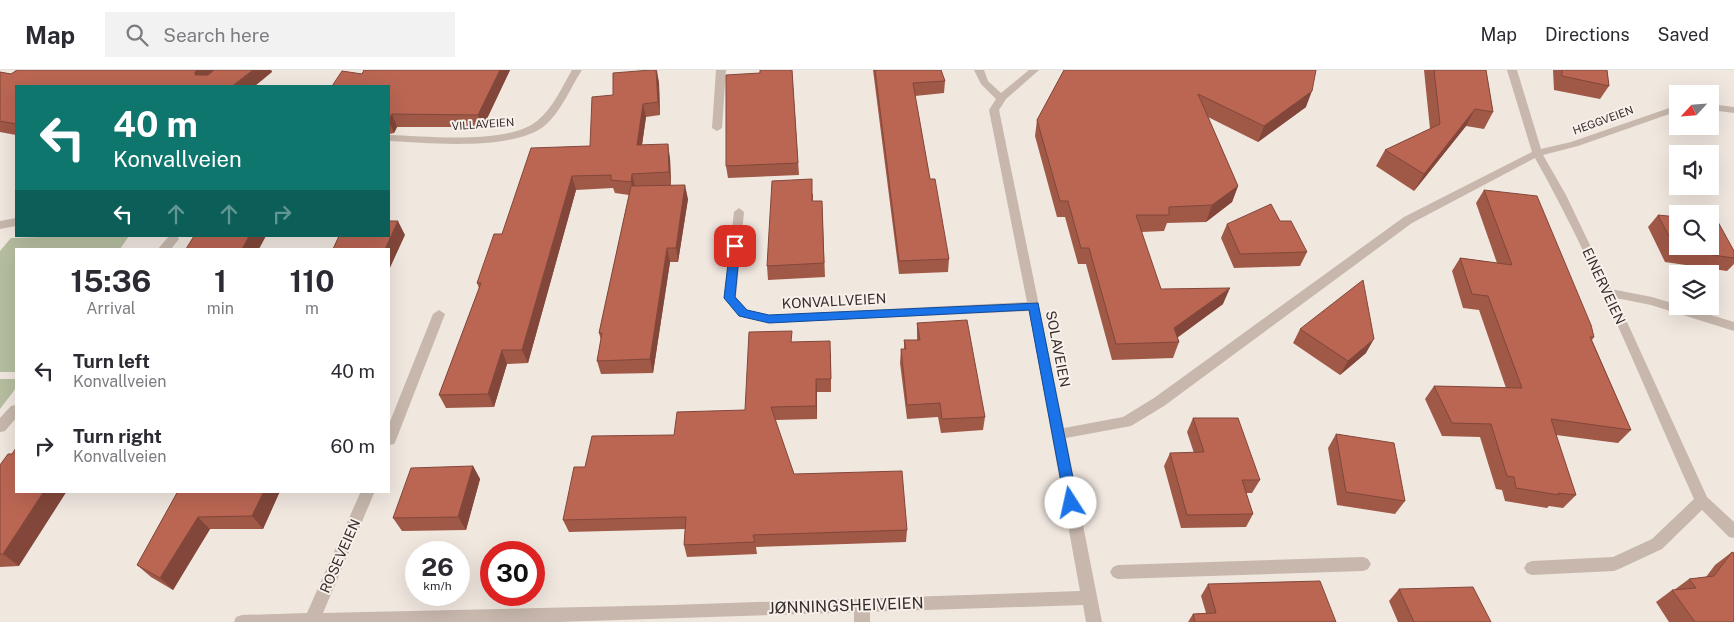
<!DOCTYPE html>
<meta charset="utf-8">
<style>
:root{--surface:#fff;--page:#f2f2f3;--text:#2b2b33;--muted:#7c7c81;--line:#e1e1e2}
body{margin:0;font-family:"Public Sans",sans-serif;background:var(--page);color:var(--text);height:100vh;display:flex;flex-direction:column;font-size:19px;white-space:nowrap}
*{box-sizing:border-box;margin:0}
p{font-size:16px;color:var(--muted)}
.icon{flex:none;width:28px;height:28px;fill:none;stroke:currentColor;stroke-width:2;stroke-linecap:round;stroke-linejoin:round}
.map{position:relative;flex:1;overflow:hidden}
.side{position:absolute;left:15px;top:178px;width:375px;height:245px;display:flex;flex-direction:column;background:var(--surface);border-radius:0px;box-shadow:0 5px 20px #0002}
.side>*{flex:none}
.banner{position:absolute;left:15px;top:15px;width:375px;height:152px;border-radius:0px;box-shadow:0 5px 20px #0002;background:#0f766e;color:#fff;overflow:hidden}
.needle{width:32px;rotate:244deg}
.fabs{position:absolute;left:1669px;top:15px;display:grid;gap:10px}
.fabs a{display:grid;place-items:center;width:50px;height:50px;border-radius:0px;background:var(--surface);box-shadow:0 5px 20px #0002;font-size:25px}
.speed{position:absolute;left:405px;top:471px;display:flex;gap:10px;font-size:25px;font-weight:700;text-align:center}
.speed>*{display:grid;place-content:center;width:65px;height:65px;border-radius:50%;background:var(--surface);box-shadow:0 5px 20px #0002;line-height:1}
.speed small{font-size:12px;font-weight:400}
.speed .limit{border:8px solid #d22;background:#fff;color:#111}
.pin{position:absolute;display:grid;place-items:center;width:42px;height:42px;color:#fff;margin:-21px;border-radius:10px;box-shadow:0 2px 8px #0006}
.me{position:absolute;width:55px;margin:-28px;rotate:350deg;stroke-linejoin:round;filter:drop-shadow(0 0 4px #0008)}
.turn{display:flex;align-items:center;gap:18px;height:105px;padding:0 15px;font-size:22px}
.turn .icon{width:65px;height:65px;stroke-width:2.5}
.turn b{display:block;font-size:35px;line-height:42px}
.lanes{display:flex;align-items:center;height:48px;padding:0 15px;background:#0003;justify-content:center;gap:25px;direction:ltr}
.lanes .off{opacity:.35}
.eta{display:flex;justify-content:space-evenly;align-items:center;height:85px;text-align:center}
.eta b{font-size:30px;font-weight:700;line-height:35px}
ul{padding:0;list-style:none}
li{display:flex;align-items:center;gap:15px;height:75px;padding:0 15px}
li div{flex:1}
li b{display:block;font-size:19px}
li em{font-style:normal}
header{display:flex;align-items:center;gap:30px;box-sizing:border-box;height:70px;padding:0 25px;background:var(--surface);border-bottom:1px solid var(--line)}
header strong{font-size:24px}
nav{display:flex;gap:28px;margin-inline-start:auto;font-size:18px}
.search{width:350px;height:45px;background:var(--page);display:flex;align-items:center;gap:12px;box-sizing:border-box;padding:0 18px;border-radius:0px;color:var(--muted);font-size:19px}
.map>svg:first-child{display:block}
.green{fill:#b6bea0}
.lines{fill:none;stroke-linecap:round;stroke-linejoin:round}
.service{fill:#c7b7ac;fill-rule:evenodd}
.minor{fill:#c7b7ac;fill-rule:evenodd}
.wall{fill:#a05847}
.shaded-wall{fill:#82473a}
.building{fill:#ba6653;stroke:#82473a}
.route{fill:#1a73e8;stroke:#114b97}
.labels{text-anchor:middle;stroke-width:4;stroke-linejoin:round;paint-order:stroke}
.far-street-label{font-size:11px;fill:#362d2a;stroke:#f8f1eb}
.street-label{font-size:14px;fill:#362d2a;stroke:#f8f1eb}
.near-street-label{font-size:16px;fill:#362d2a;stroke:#f8f1eb}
</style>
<header>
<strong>Map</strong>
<div class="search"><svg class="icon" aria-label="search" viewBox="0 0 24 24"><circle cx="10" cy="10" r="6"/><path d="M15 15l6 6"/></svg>Search here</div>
<nav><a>Map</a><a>Directions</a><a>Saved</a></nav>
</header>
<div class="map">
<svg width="1734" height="552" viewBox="0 0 1734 552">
<rect width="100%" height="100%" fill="#f0e7df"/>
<path class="green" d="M71,166H129L120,179H16V302H0V181L11,168Z
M0,309H16V318L0,339Z"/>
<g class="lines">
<path class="service" d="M1363,487L1368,489L1371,494L1368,499L1363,501L1118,509L1113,507L1110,502L1113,497L1118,495Z
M862,527L868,529L870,534V552H854V534L856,529Z"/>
<path class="minor" d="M572,0H582C570,18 561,43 543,57C510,81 429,73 389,71V65C426,66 508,75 537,51C553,38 562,17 572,0Z
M716,0H726L722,58L717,61L712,58Z
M974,0H984L988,11L1001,23L1029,0H1039L1006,29L999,40L1064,358L1123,347L1154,328L1404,147L1532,82L1507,0H1517L1541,79L1571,72L1678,35V41L1578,76L1543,85L1566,125L1611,219L1652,227L1734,252V261L1651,235L1616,228L1707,427L1734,452V468L1729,467L1702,440L1662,479L1619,499L1614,501L1532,505L1527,503L1524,498L1527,493L1532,491L1613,487L1652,469L1694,429C1643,316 1596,196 1535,88L1412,153L1164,336L1131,356L1066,368L1102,552H1086L1083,535L557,552H234L236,547L242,545L307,543L361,421H375L323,543L672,535L1080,521L1029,241L769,253L739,246L724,228L734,142L739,138L744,142L736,227L747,240L769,245L1027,232L989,40L996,29L981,14Z
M1710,34L1734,37V43L1710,40Z
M16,148V156L0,159V151Z
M169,166H177L179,169L171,179H158Z
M439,240L445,244L396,370L394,374L389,375V354L433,244Z
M16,335V348L5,361L0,362V348L11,336Z"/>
</g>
<path class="wall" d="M17,0H271L272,2L16,16V65L0,62V2L11,4Z
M364,0H510L483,57H397L394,63L389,64V16L362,4Z
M657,0L659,13L660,45L646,47L642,75L670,88L671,115L688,129L678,192H670L653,303L601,304L597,291L601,270L599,263L629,125L615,123L613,118L576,120L528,293L507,294L494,337L446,338L439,325L479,218L477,213L502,164L590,76L613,25Z
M792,0L799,105L728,108L726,96L760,3Z
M873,0H941L945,11L944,23L915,26L930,109L949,189L948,202L899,204Z
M1064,0L1306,37L1258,72L1208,47L1238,116L1232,132L1206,152L1167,153L1164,161L1141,162L1161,219L1223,234L1177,268L1179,272L1173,288L1112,290L1086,194H1078L1065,147H1057L1035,66L1037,50Z
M1424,0H1486L1493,42L1484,59L1466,56L1414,121L1376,96L1385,80L1430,59Z
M1553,0H1607L1609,16L1600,29L1554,20Z
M1484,120L1594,267L1592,270L1631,360L1618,373L1556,365L1576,425L1563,438L1549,436L1547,438L1505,431L1502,420L1496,419L1480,367L1442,366L1425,329L1434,316L1506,318L1479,240L1463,238L1452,201L1460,188L1497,193L1476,133Z
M813,123V131H822L825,207L768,210L767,196Z
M1658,145L1734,181V194L1727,201L1665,192L1648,157Z
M1280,151L1307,182L1300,196L1234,198L1221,168L1227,154Z
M917,253L985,347L983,360L941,363L938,347L907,349L900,293L901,279H904V270H917Z
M1300,259L1366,283L1340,305L1293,273Z
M793,272L831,284V322H817V349L775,350L794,404L907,460L906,472L756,477L757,484L687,487L684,475L685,459L569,462L563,450L585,397L745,340Z
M1193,348L1260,410L1252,423H1246L1253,444L1246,457L1181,458L1164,396L1170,383H1194L1187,362Z
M1336,364L1405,431L1395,444L1337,435L1328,378Z
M12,384L19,496L0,497V395Z
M473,396L480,409L466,460L402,461L393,448Z
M178,421H280L263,459H210L173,520L151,507L137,495Z
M1732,482L1734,552H1669L1656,532L1672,520H1674L1689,509L1706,507L1715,495Z
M1208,514L1336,552H1188L1193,544L1206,543L1201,526Z
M1399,519L1491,552H1398L1389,531Z"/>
<path class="shaded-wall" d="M198,0H221L203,15L195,5V2Z
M253,0H271L272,2L255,16H232Z
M500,0H510L483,57L478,45Z
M656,0L659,13L660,45L658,32Z
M1312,21L1306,37L1258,72L1264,56Z
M643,34L646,47L640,88L637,75Z
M1475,39L1466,56L1414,121L1424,104Z
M392,44L397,57L394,63L389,52V49Z
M668,74L670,88L671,116L669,102Z
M632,104L635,117L634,125L631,112Z
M572,106L576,120L528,293L522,280Z
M685,115L688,129L678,192L676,178Z
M1238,116L1232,132L1206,152L1212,135Z
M398,151L405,165L389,200V179H385Z
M249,166H266L259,179H242Z
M667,178L670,192L653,303L650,289Z
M1230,218L1223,234L1171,272L1174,258Z
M1374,269L1366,283L1340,305L1348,291Z
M502,280L507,294L494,337L488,324Z
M816,309L817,322V349L816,336Z
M473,396L480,409L466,460L458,447Z
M44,421H67L19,496L3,484Z
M264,421H280L263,459L252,446Z
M198,447L210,459L173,520L160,508Z"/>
<path class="building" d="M17,0H198L195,2V5H208L214,0H253L232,16H16V54L0,51V2L11,4Z
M364,0H500L478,45L392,44L389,49V16H332L342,1L362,4Z
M651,0H656L658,32L643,34L637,75L668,74L669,102L632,104L631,112L611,110V105L572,106L522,280H502L488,324L439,325L481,213H477L494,164H502L531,78L590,76L592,27L613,25V3Z
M760,0H792L798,93L726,96V5L760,3Z
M875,0H941L945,11L913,13L930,109H935L949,189L899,191Z
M1064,0H1316L1312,21L1264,56L1198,24L1238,116L1212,135L1169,137V145H1136L1161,219L1230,218L1174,258L1179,272L1116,274L1089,178H1081L1068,131H1060L1037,50Z
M1434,0H1486L1493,42L1475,39L1424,104L1385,80L1440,54Z
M1562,0H1607L1609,16L1562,6Z
M812,109V131H822L824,193L767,196L772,111Z
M685,115L676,178H667L650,289L597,291L602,263H599L605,235L631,116Z
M1484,120L1537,126L1591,255L1594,267H1590L1631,360L1551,349L1576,425L1558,423L1559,425L1516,418L1514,407L1507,406L1491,354L1452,353L1434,316L1522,318L1488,226L1472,224L1460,188L1512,195Z
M1271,134L1280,151H1291L1307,182L1240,184L1227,154Z
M1658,145L1678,147V176H1710V151L1718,152L1734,181V188L1676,180Z
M389,151H398L385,179H333L339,166H389Z
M194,166H249L242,179H186Z
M1363,210L1374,269L1348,291L1300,259Z
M967,250L985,347L942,349L940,333L907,335L901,279H906L904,270H920L917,253Z
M792,261L791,272L830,271L831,309H816V336L771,337L794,404L902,401L907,460L753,465L755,472L684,475L686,447L563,450L574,397H585L592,366L674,365L677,342L745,340L749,262Z
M1193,348H1238L1260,410H1242L1253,444L1187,445L1170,383L1204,382Z
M1336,364L1394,373L1405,431L1346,422Z
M16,378V421H44L3,484H0V395L8,384H12Z
M473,396L458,447L393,448L411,398Z
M178,421H264L252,446L198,447L160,508L137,495Z
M1732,482L1734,483V552H1695L1672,520L1696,518L1689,509L1714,506Z
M1320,511L1336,552H1195L1193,544L1216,543L1208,514Z
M1473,517L1491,552H1414L1399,519Z"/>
<path class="route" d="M735,173L740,176L735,227L747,240L769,245L1038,233L1078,433L1076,437L1071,439L1067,437L1065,433L1029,240L769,253L739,246L724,228L730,176Z"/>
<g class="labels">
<g class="far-street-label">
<text transform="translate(1603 50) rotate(-20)" y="4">HEGGVEIEN</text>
<text transform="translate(483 54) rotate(-4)" y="4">VILLAVEIEN</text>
</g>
<g class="street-label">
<text transform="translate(1604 216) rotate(65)" y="5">EINERVEIEN</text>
<text transform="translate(834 231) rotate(-3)" y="5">KONVALLVEIEN</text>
<text transform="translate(1058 279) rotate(79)" y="5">SOLAVEIEN</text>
<text transform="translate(340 486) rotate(-66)" y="5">ROSEVEIEN</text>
</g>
<g class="near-street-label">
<text transform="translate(846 535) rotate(-2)" y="6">JØNNINGSHEIVEIEN</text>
</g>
</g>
</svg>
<div class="fabs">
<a><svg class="needle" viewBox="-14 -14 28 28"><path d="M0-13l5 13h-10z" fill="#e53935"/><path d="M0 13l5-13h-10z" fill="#7c7c81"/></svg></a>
<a><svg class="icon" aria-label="sound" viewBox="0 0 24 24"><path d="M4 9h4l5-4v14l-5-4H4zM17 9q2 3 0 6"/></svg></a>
<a><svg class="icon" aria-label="search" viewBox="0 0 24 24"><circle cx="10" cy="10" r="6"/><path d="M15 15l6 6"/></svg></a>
<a><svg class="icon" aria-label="layers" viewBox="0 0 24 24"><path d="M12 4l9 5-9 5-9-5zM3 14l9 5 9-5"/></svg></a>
</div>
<div class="speed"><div>26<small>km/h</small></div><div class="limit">30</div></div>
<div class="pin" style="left:735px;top:176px;background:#d93025"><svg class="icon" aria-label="arrive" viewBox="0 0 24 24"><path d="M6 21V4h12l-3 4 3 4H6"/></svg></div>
<svg class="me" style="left:1071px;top:433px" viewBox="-20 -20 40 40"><circle r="19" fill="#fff"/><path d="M0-13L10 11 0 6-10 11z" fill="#1a73e8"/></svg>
<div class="banner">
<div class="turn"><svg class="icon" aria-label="left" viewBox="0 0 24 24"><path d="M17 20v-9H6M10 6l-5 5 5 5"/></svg><div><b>40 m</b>Konvallveien</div></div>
<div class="lanes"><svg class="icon" aria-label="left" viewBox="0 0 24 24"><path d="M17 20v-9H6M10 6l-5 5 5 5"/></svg><svg class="icon off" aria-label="ahead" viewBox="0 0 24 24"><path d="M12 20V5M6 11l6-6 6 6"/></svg><svg class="icon off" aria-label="ahead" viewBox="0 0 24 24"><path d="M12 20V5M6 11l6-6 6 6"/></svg><svg class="icon off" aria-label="right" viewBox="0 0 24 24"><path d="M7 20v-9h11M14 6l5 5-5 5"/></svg></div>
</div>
<section class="side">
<div class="eta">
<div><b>15:36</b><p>Arrival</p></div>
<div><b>1</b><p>min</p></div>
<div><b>110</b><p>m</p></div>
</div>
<ul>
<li><svg class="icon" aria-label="left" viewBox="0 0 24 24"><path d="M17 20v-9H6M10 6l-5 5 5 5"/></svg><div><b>Turn left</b><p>Konvallveien</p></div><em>40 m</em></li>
<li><svg class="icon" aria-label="right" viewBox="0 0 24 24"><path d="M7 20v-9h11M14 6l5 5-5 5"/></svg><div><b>Turn right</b><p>Konvallveien</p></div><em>60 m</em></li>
</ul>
</section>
</div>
